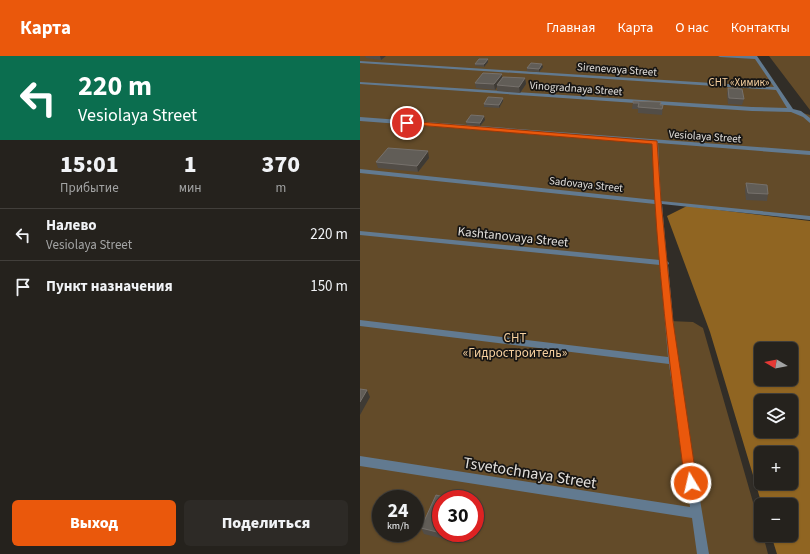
<!DOCTYPE html>
<html lang="ru">
<meta charset="utf-8">
<style>
:root{--surface:#25221d;--page:#2d2a26;--text:#f1f3f6;--muted:#a3a4a4;--line:#423f3b;--accent:#ea580c}
body{margin:0;font-family:"Source Sans 3",sans-serif;background:var(--page);color:var(--text);height:100vh;display:flex;flex-direction:column;font-size:15px;white-space:nowrap}
*{box-sizing:border-box;margin:0}
p{font-size:13px;color:var(--muted)}
.icon{flex:none;width:22px;height:22px;fill:none;stroke:currentColor;stroke-width:2;stroke-linecap:round;stroke-linejoin:round}
.map{position:relative;flex:1;overflow:hidden}
.panel{display:flex;flex-direction:column;background:var(--surface);width:360px}
.panel>*{flex:none}
.hud{background:#0b6e4f;color:#fff;overflow:hidden}
.needle{width:26px;rotate:280deg}
.tools{position:absolute;left:394px;top:286px;display:grid;gap:8px}
.tools a{display:grid;place-items:center;width:44px;height:44px;border-radius:6px;background:var(--surface);box-shadow:0 1px 3px #0004,0 0 0 1px var(--line);font-size:20px}
.speed{position:absolute;left:12px;top:434px;display:flex;gap:8px;font-size:20px;font-weight:700;text-align:center}
.speed>*{display:grid;place-content:center;width:52px;height:52px;border-radius:50%;background:var(--surface);box-shadow:0 1px 3px #0004,0 0 0 1px var(--line);line-height:1}
.speed small{font-size:10px;font-weight:400}
.speed .limit{border:6px solid #d22;background:#fff;color:#111}
.pin{position:absolute;display:grid;place-items:center;width:34px;height:34px;color:#fff;margin:-17px;border:2px solid #fff;border-radius:50%;box-shadow:0 1px 4px #0007}
.me{position:absolute;width:44px;margin:-22px;rotate:351deg;stroke-linejoin:round;filter:drop-shadow(0 0 3px #0008)}
.turn{display:flex;align-items:center;gap:14px;height:84px;padding:0 12px;font-size:18px}
.turn .icon{width:52px;height:52px;stroke-width:2.5}
.turn b{display:block;font-size:28px;line-height:34px}
.eta{display:flex;justify-content:space-evenly;align-items:center;height:68px;text-align:center}
.eta b{font-size:24px;font-weight:800;line-height:28px}
.cta{display:flex;gap:8px;margin-top:auto;padding:8px 12px}
.cta a{flex:1;height:46px;border-radius:6px;background:var(--accent);color:#fff;font-size:16px;font-weight:800;line-height:46px;text-align:center}
.cta a+a{background:var(--page);color:var(--text)}
ul{padding:0;list-style:none}
li{display:flex;align-items:center;gap:12px;height:52px;padding:0 12px;border-top:1px solid var(--line)}
li div{flex:1}
li b{display:block;font-size:15px}
li em{font-style:normal}
header{display:flex;align-items:center;gap:24px;box-sizing:border-box;height:56px;padding:0 20px;background:var(--accent);color:#fff}
header strong{font-size:19px}
nav{display:flex;gap:22px;margin-inline-start:auto;font-size:14px}
main{display:flex;flex:1;min-height:0}
.map>svg:first-child{display:block}
.green{fill:#634b29;fill-rule:evenodd}
.water{fill:#906522;fill-rule:evenodd}
.lines{fill:none;stroke-linecap:round;stroke-linejoin:round}
.street{fill:#627a90;fill-rule:evenodd}
.wall{fill:#524d47}
.shaded-wall{fill:#3e3a34}
.building{fill:#615d57;stroke:#76716c}
.route{fill:#ea580c;stroke:#983908}
.labels{text-anchor:middle;stroke-width:3.5;stroke-linejoin:round;paint-order:stroke}
.far-street-label{font-size:11px;fill:#e2dfdb;stroke:#171513}
.far-park-label{font-size:11px;fill:#f6d09f;stroke:#171513}
.street-label{font-size:13px;fill:#e2dfdb;stroke:#171513}
.park-label{font-size:13px;fill:#f6d09f;stroke:#171513}
.near-street-label{font-size:16px;fill:#e2dfdb;stroke:#171513}
</style>
<header>
<strong>Карта</strong>
<nav><a>Главная</a><a>Карта</a><a>О нас</a><a>Контакты</a></nav>
</header>
<main>
<section class="panel">
<div class="hud">
<div class="turn"><svg class="icon" aria-label="left" viewBox="0 0 24 24"><path d="M17 20v-9H6M10 6l-5 5 5 5"/></svg><div><b>220 m</b>Vesiolaya Street</div></div>
</div>
<div class="eta">
<div><b>15:01</b><p>Прибытие</p></div>
<div><b>1</b><p>мин</p></div>
<div><b>370</b><p>m</p></div>
</div>
<ul>
<li><svg class="icon" aria-label="left" viewBox="0 0 24 24"><path d="M17 20v-9H6M10 6l-5 5 5 5"/></svg><div><b>Налево</b><p>Vesiolaya Street</p></div><em>220 m</em></li>
<li><svg class="icon" aria-label="arrive" viewBox="0 0 24 24"><path d="M6 21V4h12l-3 4 3 4H6"/></svg><div><b>Пункт назначения</b></div><em>150 m</em></li>
</ul>
<div class="cta"><a>Выход</a><a>Поделиться</a></div>
</section>
<div class="map">
<svg width="450" height="498" viewBox="0 0 450 498">
<rect width="100%" height="100%" fill="#312d27"/>
<path class="green" d="M0,0H395L431,54L450,59V164L298,145L309,265L333,266L343,272L401,474V479H403L408,498H0ZM21,443H55V477H21ZM81,443H115V477H81Z
M409,0H450V54Z"/>
<path class="water" d="M327,150L450,165V498H417L411,479H431V449H402L350,276L307,160ZM401,293H431V323H401ZM401,345H431V375H401ZM401,397H431V427H401Z"/>
<g class="lines">
<path class="street" d="M358,0H397L433,53L441,55L450,62V67L443,61L431,56L392,55L0,28V26L392,51L427,52L416,34L0,7V5L414,31L395,3L360,1Z
M0,61L450,95V99L298,87L301,145L450,160V164L302,148L307,205L309,207L308,209L317,305L349,498H337L332,462L0,410V400L330,451L309,308L0,270V264L308,301L300,209L0,179V175L300,204L295,148L0,117V113L295,144L292,87L0,65Z"/>
</g>
<path class="wall" d="M5,0H26L21,4L6,2Z
M128,6L124,11L115,10V8Z
M183,11L179,16L167,15V12Z
M142,21L165,22L166,28L160,37L137,35V31L135,34L116,32L115,27Z
M368,32L384,43L382,49L368,48L367,38Z
M143,42V45L139,52L124,51V48Z
M273,45L303,49L302,59L278,57V53H272Z
M125,64L120,70L107,69L106,66Z
M69,102L58,116L18,112L16,106Z
M386,127L408,138L407,145L386,144L385,134Z
M61,472L104,477L100,487L64,478Z"/>
<path class="shaded-wall" d="M20,0H26L21,4Z
M128,3V6L124,11V8Z
M182,8L183,11L179,16V13Z
M142,18V24L137,29V31L135,34L134,28Z
M165,22L166,28L160,37L159,31Z
M143,42V45L139,52V49Z
M124,60L125,64L120,70V67Z
M68,95L69,102L58,116L57,110Z
M7,334L10,341L0,359V346Z
M100,477H104L100,487L98,481Z"/>
<path class="building" d="M119,3H128L124,8H115Z
M171,7L182,8L179,13L167,12Z
M123,17L142,18L134,28L115,27Z
M143,21L165,22L159,31L137,29Z
M368,32L382,33L384,43L369,42Z
M128,41L143,42L139,49L124,48Z
M273,45L301,46L300,49H303L302,53L278,51L279,47H273Z
M111,59L124,60L120,67L106,66Z
M28,92L68,95L57,110L16,106Z
M386,127L407,129L408,138L388,137Z
M0,333L7,334L0,346Z
M76,439L91,443H81V477L61,472Z
M82,477H100L98,481Z"/>
<path class="route" d="M47,65L297,85L301,145L313,265L337,427L336,431L331,433L327,431L325,427C310,314 296,202 292,88L44,68V67Z"/>
<g class="labels">
<g class="far-street-label">
<text transform="translate(257 13) rotate(4)" y="4">Sirenevaya Street</text>
<text transform="translate(216 32) rotate(4)" y="4">Vinogradnaya Street</text>
<text transform="translate(345 80) rotate(4)" y="4">Vesiolaya Street</text>
<text transform="translate(226 128) rotate(6)" y="4">Sadovaya Street</text>
</g>
<g class="far-park-label">
<text x="379" y="30">СНТ «Химик»</text>
</g>
<g class="street-label">
<text transform="translate(153 180) rotate(6)" y="5">Kashtanovaya Street</text>
</g>
<g class="park-label">
<text x="155" y="286">СНТ<tspan x="155" dy="15">«Гидростроитель»</tspan></text>
</g>
<g class="near-street-label">
<text transform="translate(170 416) rotate(9)" y="6">Tsvetochnaya Street</text>
</g>
</g>
</svg>
<div class="tools">
<a><svg class="needle" viewBox="-14 -14 28 28"><path d="M0-13l5 13h-10z" fill="#e53935"/><path d="M0 13l5-13h-10z" fill="#a3a4a4"/></svg></a>
<a><svg class="icon" aria-label="layers" viewBox="0 0 24 24"><path d="M12 4l9 5-9 5-9-5zM3 14l9 5 9-5"/></svg></a>
<a>+</a>
<a>−</a>
</div>
<div class="speed"><div>24<small>km/h</small></div><div class="limit">30</div></div>
<div class="pin" style="left:47px;top:67px;background:#d93025"><svg class="icon" aria-label="arrive" viewBox="0 0 24 24"><path d="M6 21V4h12l-3 4 3 4H6"/></svg></div>
<svg class="me" style="left:331px;top:427px" viewBox="-20 -20 40 40"><circle r="17" fill="#ea580c" stroke="#fff" stroke-width="3"/><path d="M0-11L8 9 0 5-8 9z" fill="#fff"/></svg>
</div>
</main>
